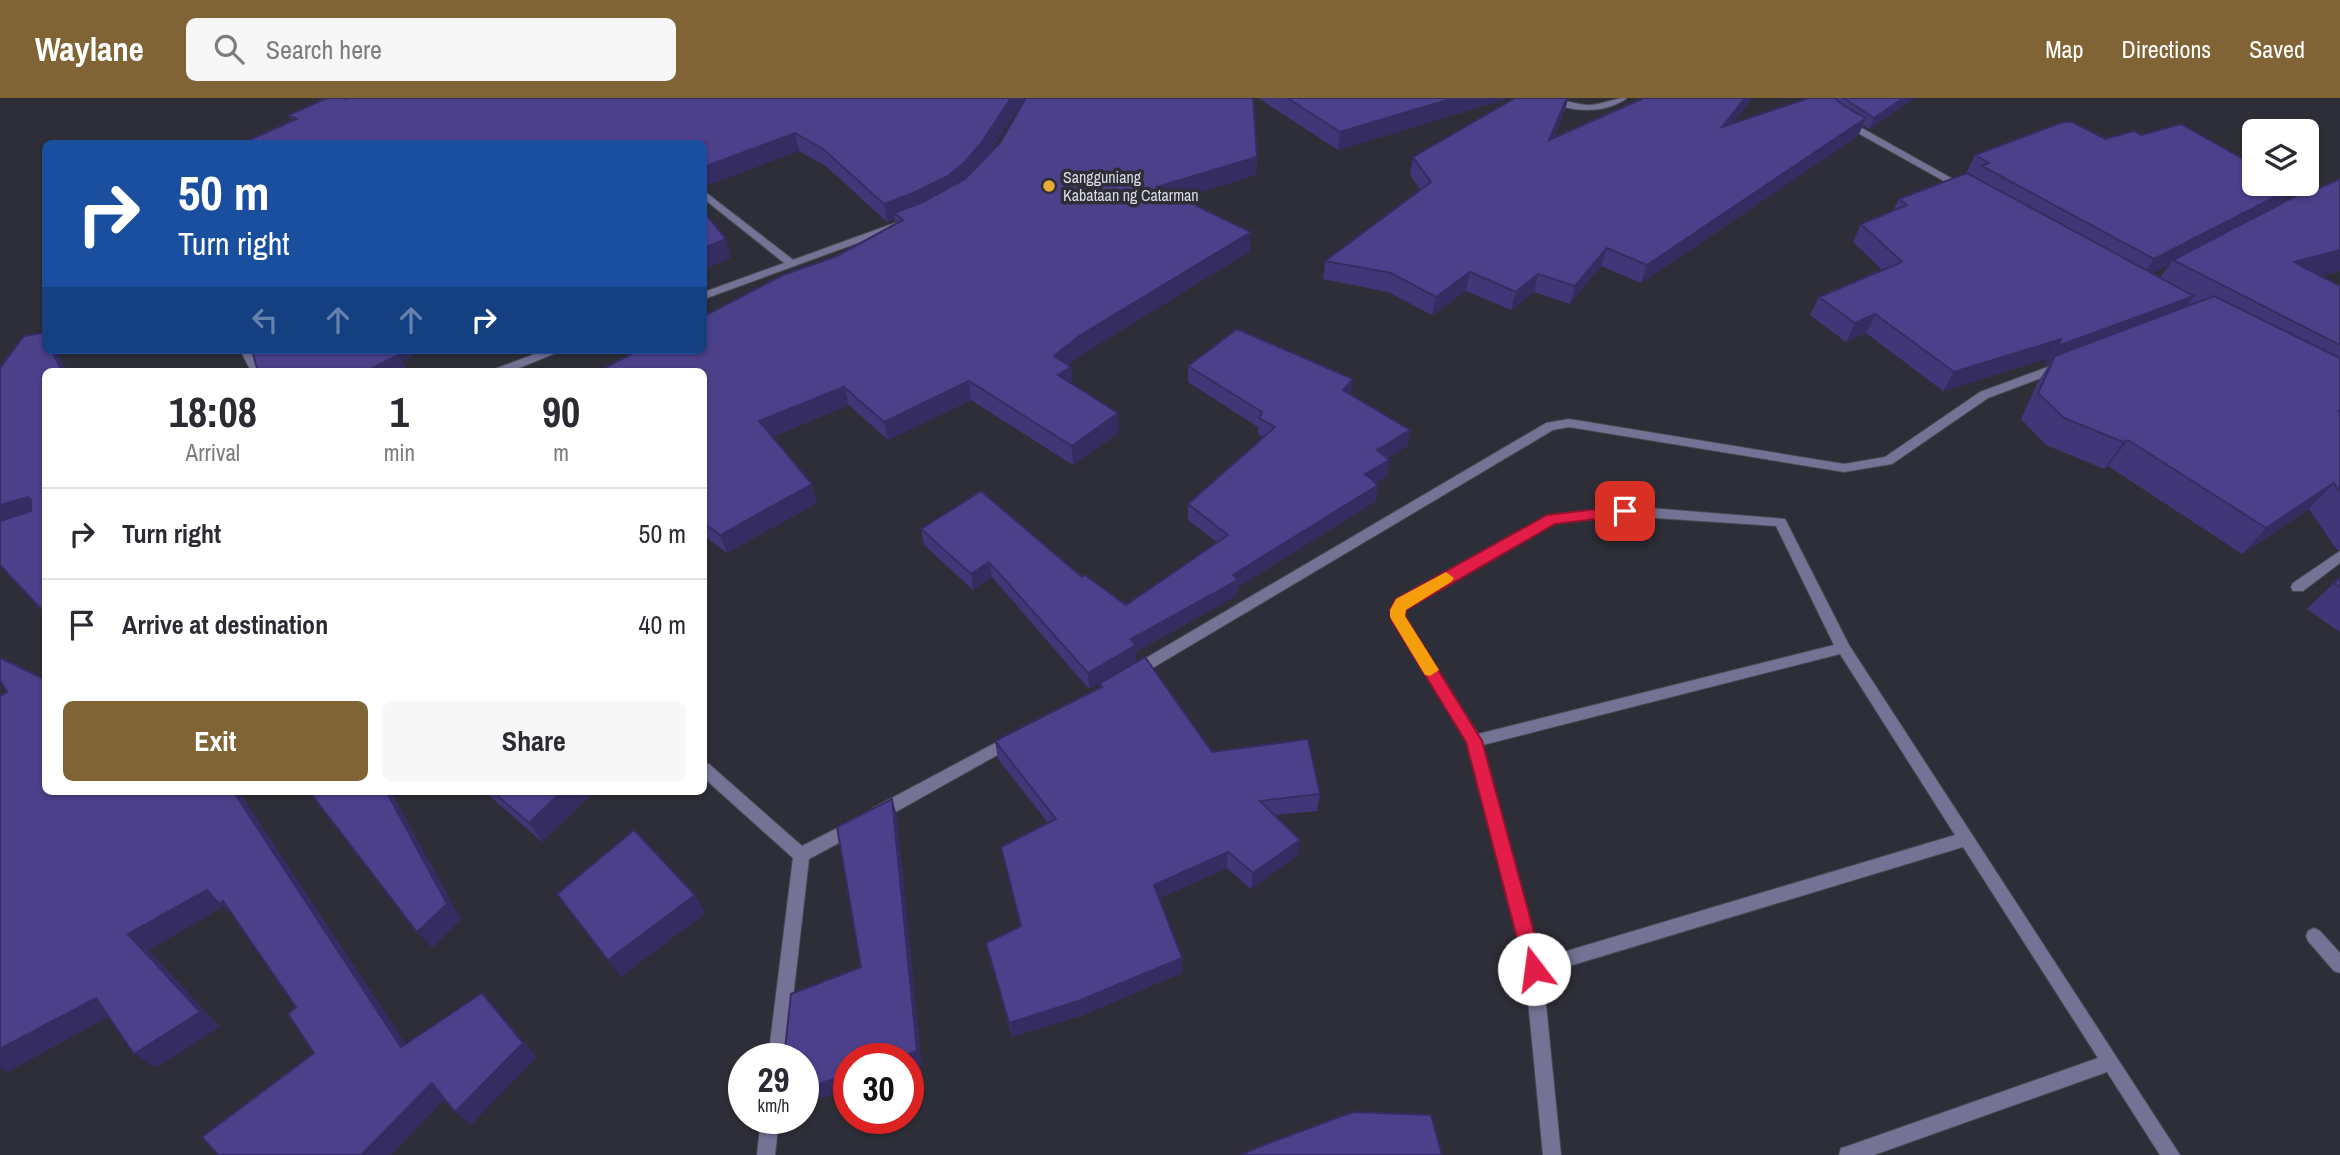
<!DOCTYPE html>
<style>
:root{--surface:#fff;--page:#f7f7f7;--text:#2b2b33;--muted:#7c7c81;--line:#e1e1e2;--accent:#816435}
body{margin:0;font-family:"Archivo Narrow",sans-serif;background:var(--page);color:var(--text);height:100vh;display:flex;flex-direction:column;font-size:26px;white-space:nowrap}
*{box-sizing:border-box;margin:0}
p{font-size:23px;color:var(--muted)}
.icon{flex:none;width:38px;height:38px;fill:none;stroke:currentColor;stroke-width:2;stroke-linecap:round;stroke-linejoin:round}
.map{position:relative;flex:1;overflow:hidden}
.panel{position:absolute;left:42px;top:270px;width:665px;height:427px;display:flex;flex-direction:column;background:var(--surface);border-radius:10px;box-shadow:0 2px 5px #0004}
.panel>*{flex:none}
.banner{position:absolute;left:42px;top:42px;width:665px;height:214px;border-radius:10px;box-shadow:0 2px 5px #0004;background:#1a4fa0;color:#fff;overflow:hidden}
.tools{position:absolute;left:2242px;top:21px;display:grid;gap:14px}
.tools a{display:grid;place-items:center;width:77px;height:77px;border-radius:10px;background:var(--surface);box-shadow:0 2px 5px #0004;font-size:35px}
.speed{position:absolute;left:728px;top:945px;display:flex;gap:14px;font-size:35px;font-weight:700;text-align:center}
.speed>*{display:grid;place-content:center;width:91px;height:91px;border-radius:50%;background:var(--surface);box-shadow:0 2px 5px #0004;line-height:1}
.speed small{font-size:18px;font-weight:400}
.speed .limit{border:10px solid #d22;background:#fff;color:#111}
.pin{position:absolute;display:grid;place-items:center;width:60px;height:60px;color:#fff;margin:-30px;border-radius:14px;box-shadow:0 4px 10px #0006}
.me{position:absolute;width:77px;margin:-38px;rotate:345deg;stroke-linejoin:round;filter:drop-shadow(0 0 5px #0008)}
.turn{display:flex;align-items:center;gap:24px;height:147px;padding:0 21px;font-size:32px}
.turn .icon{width:91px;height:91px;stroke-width:2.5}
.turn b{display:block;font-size:49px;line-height:60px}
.lanes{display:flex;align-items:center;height:66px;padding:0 21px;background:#0003;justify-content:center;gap:35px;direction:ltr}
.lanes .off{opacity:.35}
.eta{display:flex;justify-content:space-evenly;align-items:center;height:119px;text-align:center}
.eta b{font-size:42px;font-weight:700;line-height:49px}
.button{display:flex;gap:14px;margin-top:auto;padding:14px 21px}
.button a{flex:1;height:80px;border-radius:10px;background:var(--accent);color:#fff;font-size:28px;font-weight:700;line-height:80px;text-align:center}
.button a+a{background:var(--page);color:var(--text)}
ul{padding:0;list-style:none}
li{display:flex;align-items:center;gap:21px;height:91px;padding:0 21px;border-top:2px solid var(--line)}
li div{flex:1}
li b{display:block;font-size:26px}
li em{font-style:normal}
header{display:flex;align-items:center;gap:42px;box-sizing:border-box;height:98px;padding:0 35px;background:var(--accent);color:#fff}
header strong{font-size:33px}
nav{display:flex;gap:38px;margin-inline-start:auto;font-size:24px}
.search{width:490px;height:63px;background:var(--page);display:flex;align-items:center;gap:18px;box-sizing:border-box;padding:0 24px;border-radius:10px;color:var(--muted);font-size:26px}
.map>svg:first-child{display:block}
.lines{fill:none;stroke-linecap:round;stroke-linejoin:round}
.service-casing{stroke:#4a4a53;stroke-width:2}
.minor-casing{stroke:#4a4a53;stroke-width:2}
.service{fill:#747295;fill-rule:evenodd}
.minor{fill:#747295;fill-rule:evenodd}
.wall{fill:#413778;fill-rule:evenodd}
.shaded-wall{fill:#352d61}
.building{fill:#4c408b;stroke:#352d61;stroke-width:2}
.route{fill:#e11d48;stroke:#92132f;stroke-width:2}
.slow{fill:#f59e0b}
.poi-dot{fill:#eaaa38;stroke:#2e2e38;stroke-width:2.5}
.labels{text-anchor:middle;stroke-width:7;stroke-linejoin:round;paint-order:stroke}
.far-poi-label{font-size:16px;fill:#dbdbe2;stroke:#2e2e38;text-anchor:start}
</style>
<header>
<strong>Waylane</strong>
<div class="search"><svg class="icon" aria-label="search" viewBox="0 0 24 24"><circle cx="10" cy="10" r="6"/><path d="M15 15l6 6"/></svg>Search here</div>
<nav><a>Map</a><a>Directions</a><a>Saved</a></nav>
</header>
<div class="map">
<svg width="2340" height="1057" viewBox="0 0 2340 1057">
<rect width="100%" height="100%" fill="#2e2e38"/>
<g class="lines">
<g class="service-casing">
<path id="service" d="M704,93L796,164V168H788L704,101Z
M2340,453V465L2303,493H2293L2291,489L2293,485Z"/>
</g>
<g class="minor-casing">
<path id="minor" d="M1544,0C1560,0 1573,6 1588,7C1602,7 1613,0 1627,0C1604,17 1567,15 1544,0Z
M1812,0H1822L1844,20L1969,90L1960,92L1838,24Z
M903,122L907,123V127L704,201V194Z
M240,252H252L263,273H251Z
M546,252H563L512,273H495L497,270Z
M2061,264L2067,268L2065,271L1988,300L1892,366L1844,374L1569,329L1553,332L1139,578H1129L1127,574L1129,570L1546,325L1569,321L1844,366L1885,359L1980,294Z
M1625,408L1785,421L1849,547L2180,1057H2160L2107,974L1874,1057H1839L1841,1050L1848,1048L2098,960L1963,749L1543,876L1561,1057H1543L1525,871L1467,644L1391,519L1396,501L1547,418ZM1625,418L1776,428L1834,547L1478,636L1405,519L1407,508L1555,425ZM1840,556L1955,737L1540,861L1483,647Z
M1012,636L1017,638L1020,642L1017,646L885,720L879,722L873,720L871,715L873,710Z
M704,665L709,666L802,748L855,721L861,723L863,728L861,733L809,761L786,961H768L793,760L704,680Z
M2314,830L2320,833L2340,855V875L2334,873L2308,843L2306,838L2308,833Z
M761,1020H779L775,1057H757Z"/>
</g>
<use href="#service" class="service"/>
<use href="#minor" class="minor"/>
</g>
<path class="wall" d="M1024,0L986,60L1257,59L1256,77L1180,100L1250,153L1081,257L1068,267L1071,269L1072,286L1119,334L1073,367L971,302L888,342L849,307L772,339L817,405L727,455L704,438V273L837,158L896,126L895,121L887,124L827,69L799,53L293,23L289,17L346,1Z
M1258,0H1509L1338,52Z
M1515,0H1570L1568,1L1565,12L1553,41L1752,0L1732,26L1836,1V0H1915L1869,31L1863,27L1858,38L1641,185L1601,168L1570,206L1534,194L1511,212L1466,193L1432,217L1388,194L1323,181L1325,163L1420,91L1410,77L1413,59Z
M2141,37L2283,105L2315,92L2340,81V173L2321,178L2340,188V452H2337L2309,411L2242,456L2108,368L2104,371L2046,347L2021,321L2038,284L2050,265L2045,267L2049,260L1943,293L1866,235L1846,244L1810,217L1819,199L1882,172L1853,144L1861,126L1893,113L1899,101L1966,75L1975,57ZM2170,166L2160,179L2152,175Z
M1188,268L1410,332L1407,348L1388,360L1387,378L1376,384V403L1238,489L1237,497L1136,554V563L1089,591L992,479L973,492L924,447L921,431L1082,479L1126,507L1217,444L1188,422V406L1263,339L1258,336V329L1188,284Z
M2340,480V534L2307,511L2334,485Z
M1099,586L1212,654L1320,696L1317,713L1275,717L1300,742L1297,758L1251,791L1227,770L1159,800L1182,875L1083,917L1012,939L986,845L1020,828L1001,749L1048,725L998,661L995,643L1099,590Z
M484,693H595L542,744Z"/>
<path class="shaded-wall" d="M1011,0H1024L984,62L951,96L894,115L895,121L887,124L884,106Z
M1454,0H1509L1338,52L1340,34Z
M1567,0H1568L1565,12L1545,60L1549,42Z
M1745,0H1752L1716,47L1722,29Z
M1904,0H1915L1869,31L1874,20Z
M1866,20L1858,38L1641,185L1647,167Z
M795,35L799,53L704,89V69Z
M1257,59L1256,77L1157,107V89Z
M2294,89L2280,109L2173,162L2170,166L2141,181L2154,161Z
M1251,134L1250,153L1081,257L1055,276L1054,258L1079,238Z
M726,141L731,160L704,171V150Z
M1607,150L1601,168L1570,206L1575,188Z
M2340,152V173L2273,190L2294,164Z
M1470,174L1466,193L1432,217L1436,199Z
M1538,176L1534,194L1511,212L1516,194Z
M2194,198L2181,217L2055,258L2050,265L2045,267L2058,248Z
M1875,216L1866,235L1846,244L1855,225Z
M2061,241L2049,260L1943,293L1954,274Z
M51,252H56L57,253L67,273H62Z
M391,252H424L402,263L408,273H366Z
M1071,269L1072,288L1058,277Z
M1353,281L1351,297L1343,292Z
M969,283L971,302L888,342L884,324Z
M844,289L849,307L764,342L759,323Z
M1118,315L1119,334L1073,367L1072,348Z
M1410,332L1407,348L1375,368L1377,352Z
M2128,342L2108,368L2104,371L2123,344Z
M1390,362L1387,378L1362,392L1365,376Z
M2334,385L2309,411L2242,456L2266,430Z
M812,386L817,405L727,455L720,437Z
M1378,387L1376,403L1238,489L1237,497L1136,554V563L1089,591L1088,575L1131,541Z
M28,399L45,417L0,431V407Z
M989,464L992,479L973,492L971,476Z
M233,693H239L417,963L401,949Z
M386,693H391L461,821L432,850L417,834Z
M562,693H595L542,744L529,725Z
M892,701L897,717L922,967L908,971V961H894Z
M1300,742L1297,758L1251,791L1253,775Z
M1228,754L1227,770L1154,803V787Z
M207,792L223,803L237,821L223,809L149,852L220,929L156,970L134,956L128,836Z
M695,797L706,815L621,879L608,862Z
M1182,860V875L1083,917L1012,939L1009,925Z
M482,895L496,910L537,959L471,1027L455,1014Z
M96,900L117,914L8,974L0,969V951Z
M849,976V991L803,1006V991Z
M432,985L447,999L391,1057H361Z"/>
<path class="building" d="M327,0H345L346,1L349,0H1011L982,44L965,64L948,78L913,95L884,106L823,51L795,35L704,69V46H240L297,21L289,17Z
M1026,0H1253L1257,59L1157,89L1251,134L1079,238L1054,258L1071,269L1058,277L1118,315L1072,348L969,283L884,324L844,289L759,323L812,386L720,437L704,425V273H599L639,252H704V218L783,177L837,158L903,122L894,115L923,104L965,81L1000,45Z
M1287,0H1454L1340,34Z
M1515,0H1567L1549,42L1644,0H1745L1722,29L1809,0H1835L1844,8L1866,20L1647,167L1607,150L1575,188L1538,176L1516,194L1470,174L1436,199L1391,175L1325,163L1431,84L1413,59Z
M1843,0H1904L1874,20Z
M2063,24H2072L2105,41L2134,33L2141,37L2181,26L2254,67V86H2288L2294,89L2154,161L1982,68L1989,65L1975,57Z
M1967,75L2194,198L2058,248L2061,241L1954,274L1875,216L1855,225L1819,199L1902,164L1861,126L1907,107L1899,101Z
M2340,81V152L2294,164L2340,188V247L2173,162L2311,90L2315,92Z
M704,114L726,141L704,150Z
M2214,198L2340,260V313H2339L2340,314V394L2334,385L2266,430L2128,342L2123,344L2064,320L2038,295L2055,258Z
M1237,231L1353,281L1343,292L1410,332L1377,352L1390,362L1365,376L1378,387L1233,477L1238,482L1131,541L1136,547L1088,575L989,464L971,476L921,431L981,393L1082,479L1085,477L1126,507L1228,437L1188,406L1275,329L1259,320L1262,314L1188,268Z
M42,235L46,242V252H51L62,273H46V516L0,467V423L31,413V402L28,399L0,407V270L24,238Z
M252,252H394L399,257L366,273H259L256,267Z
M2340,480V489L2334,485Z
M1145,559L1212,654L1308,641L1320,696L1260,703L1300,742L1253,775L1228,754L1154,787L1182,860L1081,902L1009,925L986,845L1021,828L1001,749L1056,721L995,643L1102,589L1099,586Z
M0,560L46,582V693H233L401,949L482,895L523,945L455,1014L432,985L361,1057H218L202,1039L314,955L288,916L296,909L223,803L219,806L207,792L128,836L200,914L134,956L96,900L0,951V598L7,594L0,582Z
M309,693H386L447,806L417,834Z
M492,693H562L529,725Z
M892,701L917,953L894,961H849V976L803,991V961H784L791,896L861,869L837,729Z
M634,732L695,797L608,862L557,796Z
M1353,1014L1431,1017L1442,1057H1241L1256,1050Z"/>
<path class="route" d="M1625,408L1630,409V417L1555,426L1406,512L1405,518L1482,643L1544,871L1541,877L1534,880L1527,877L1525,871L1466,644L1392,523L1390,512L1396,501L1547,417Z"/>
<path class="slow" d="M1446,474L1454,480L1451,484L1406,512L1405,518L1439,572L1430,578L1425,577L1390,519V512L1396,501Z"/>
<circle class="poi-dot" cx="1049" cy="88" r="7"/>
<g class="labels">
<g class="far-poi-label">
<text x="1063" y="85">Sangguniang<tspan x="1063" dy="18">Kabataan ng Catarman</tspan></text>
</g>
</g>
</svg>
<div class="tools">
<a><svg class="icon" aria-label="layers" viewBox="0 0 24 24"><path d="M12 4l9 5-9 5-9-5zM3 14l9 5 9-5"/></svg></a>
</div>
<div class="speed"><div>29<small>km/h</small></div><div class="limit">30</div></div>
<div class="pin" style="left:1625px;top:413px;background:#d93025"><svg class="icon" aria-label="arrive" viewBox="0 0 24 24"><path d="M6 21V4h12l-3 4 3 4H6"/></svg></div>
<svg class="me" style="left:1534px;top:871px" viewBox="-20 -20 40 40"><circle r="19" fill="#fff"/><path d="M0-13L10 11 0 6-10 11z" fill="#e11d48"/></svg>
<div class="banner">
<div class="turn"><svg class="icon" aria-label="right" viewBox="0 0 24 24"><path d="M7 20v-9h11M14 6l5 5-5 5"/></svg><div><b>50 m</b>Turn right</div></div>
<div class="lanes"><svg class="icon off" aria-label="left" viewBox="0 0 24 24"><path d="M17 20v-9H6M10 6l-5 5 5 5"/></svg><svg class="icon off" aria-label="ahead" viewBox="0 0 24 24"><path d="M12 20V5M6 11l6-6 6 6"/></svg><svg class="icon off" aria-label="ahead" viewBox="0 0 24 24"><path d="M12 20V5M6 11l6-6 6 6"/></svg><svg class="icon" aria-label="right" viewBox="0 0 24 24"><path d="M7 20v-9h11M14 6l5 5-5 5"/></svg></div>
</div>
<section class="panel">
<div class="eta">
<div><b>18:08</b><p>Arrival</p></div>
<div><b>1</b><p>min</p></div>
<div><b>90</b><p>m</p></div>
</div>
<ul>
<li><svg class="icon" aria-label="right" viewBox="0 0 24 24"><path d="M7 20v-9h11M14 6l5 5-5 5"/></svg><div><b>Turn right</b></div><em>50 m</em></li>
<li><svg class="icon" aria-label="arrive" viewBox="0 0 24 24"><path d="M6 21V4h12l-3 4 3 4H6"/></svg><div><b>Arrive at destination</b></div><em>40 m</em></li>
</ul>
<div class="button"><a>Exit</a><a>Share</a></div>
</section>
</div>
